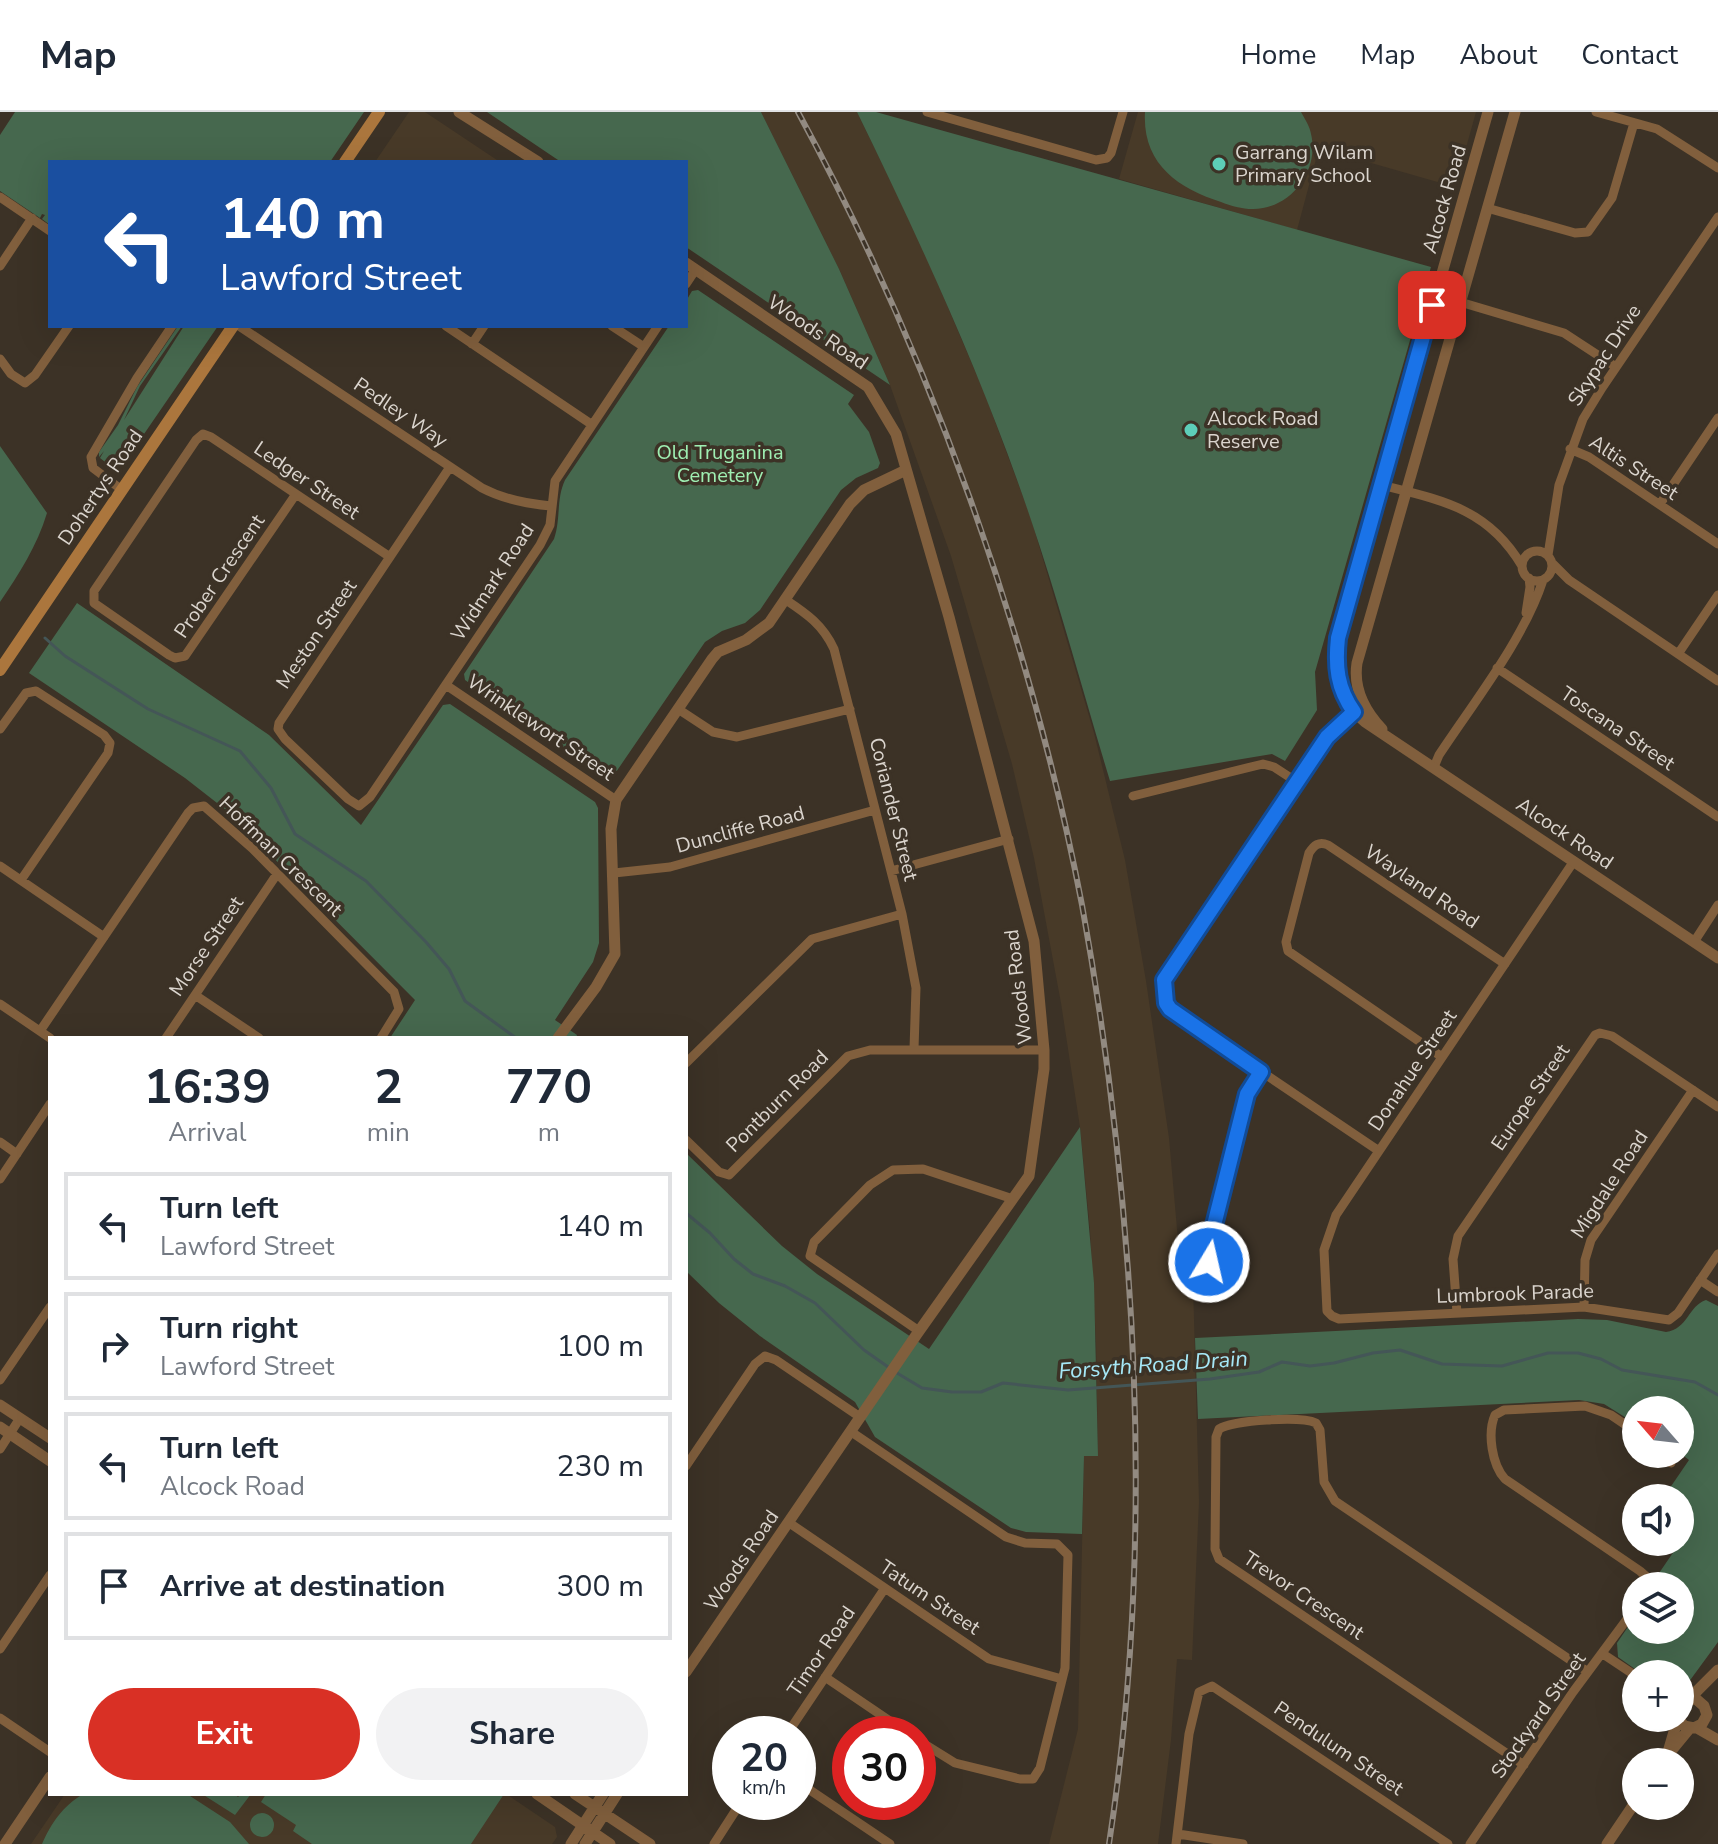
<!DOCTYPE html>
<meta charset="utf-8">
<style>
:root{--surface:#fff;--page:#f2f2f3;--text:#1f2937;--muted:#747a83;--line:#e0e1e3;--accent:#d93025}
body{margin:0;font-family:"Nunito Sans",sans-serif;background:var(--page);color:var(--text);height:100vh;display:flex;flex-direction:column;font-size:30px;white-space:nowrap}
*{box-sizing:border-box;margin:0}
p{font-size:26px;color:var(--muted)}
.icon{flex:none;width:44px;height:44px;fill:none;stroke:currentColor;stroke-width:2;stroke-linecap:round;stroke-linejoin:round}
.map{position:relative;flex:1;overflow:hidden}
.details{position:absolute;left:48px;top:924px;width:640px;height:760px;display:flex;flex-direction:column;background:var(--surface);border-radius:0px;box-shadow:0 8px 32px #0002}
.details>*{flex:none}
.banner{position:absolute;left:48px;top:48px;width:640px;height:168px;border-radius:0px;box-shadow:0 8px 32px #0002;background:#1a4fa0;color:#fff;overflow:hidden}
.needle{width:52px;rotate:298deg}
.fabs{position:absolute;left:1622px;top:1284px;display:grid;gap:16px}
.fabs a{display:grid;place-items:center;width:72px;height:72px;border-radius:50%;background:var(--surface);box-shadow:0 8px 32px #0002;font-size:40px}
.speed{position:absolute;left:712px;top:1604px;display:flex;gap:16px;font-size:40px;font-weight:700;text-align:center}
.speed>*{display:grid;place-content:center;width:104px;height:104px;border-radius:50%;background:var(--surface);box-shadow:0 8px 32px #0002;line-height:1}
.speed small{font-size:20px;font-weight:400}
.speed .limit{border:12px solid #d22;background:#fff;color:#111}
.pin{position:absolute;display:grid;place-items:center;width:68px;height:68px;color:#fff;margin:-34px;border-radius:16px;box-shadow:0 4px 12px #0006}
.me{position:absolute;width:88px;margin:-44px;rotate:9deg;stroke-linejoin:round;filter:drop-shadow(0 0 6px #0008)}
.turn{display:flex;align-items:center;gap:28px;height:168px;padding:0 40px;font-size:36px}
.turn .icon{width:104px;height:104px;stroke-width:2.5}
.turn b{display:block;font-size:56px;line-height:68px}
.eta{display:flex;justify-content:space-evenly;align-items:center;height:136px;text-align:center}
.eta b{font-size:48px;font-weight:700;line-height:56px}
.cta{display:flex;gap:16px;margin-top:auto;padding:16px 40px}
.cta a{flex:1;height:92px;border-radius:48px;background:var(--accent);color:#fff;font-size:32px;font-weight:700;line-height:92px;text-align:center}
.cta a+a{background:var(--page);color:var(--text)}
ul{padding:0;list-style:none}
li{display:flex;align-items:center;gap:24px;height:108px;margin:0 16px 12px;padding:0 24px;border:4px solid var(--line);border-radius:0px}
li div{flex:1}
li b{display:block;font-size:30px}
li em{font-style:normal}
header{display:flex;align-items:center;gap:48px;box-sizing:border-box;height:112px;padding:0 40px;background:var(--surface);border-bottom:2px solid var(--line)}
header strong{font-size:38px}
nav{display:flex;gap:44px;margin-inline-start:auto;font-size:28px}
.map>svg:first-child{display:block}
.built{fill:#483a28}
.green{fill:#46684e}
.lines{fill:none;stroke-linecap:round;stroke-linejoin:round}
.stream{stroke:#445657;stroke-width:3}
.minor{stroke:#815f3d;stroke-width:9}
.tertiary{stroke:#815f3d;stroke-width:11}
.secondary{stroke:#ab763d;stroke-width:12}
.rail-casing{stroke:#928a81;stroke-width:6}
.rail{stroke:#3c3226;stroke-width:3;stroke-dasharray:9;stroke-linecap:butt}
.route-casing{stroke:#114b97;stroke-width:20}
.route{stroke:#1a73e8;stroke-width:14}
.poi-dot{fill:#5dceb8;stroke:#3c3226;stroke-width:3}
.labels{text-anchor:middle;stroke-width:7;stroke-linejoin:round;paint-order:stroke}
.poi-label{font-size:20px;fill:#dbd5ce;stroke:#3c3226;text-anchor:start}
.street-label{font-size:20px;fill:#dbd5ce;stroke:#3c3226}
.park-label{font-size:20px;fill:#9fefb2;stroke:#3c3226}
.water-label{font-size:22px;font-style:italic;fill:#a6e8f7;stroke:#3c3226}
</style>
<header>
<strong>Map</strong>
<nav><a>Home</a><a>Map</a><a>About</a><a>Contact</a></nav>
</header>
<div class="map">
<svg width="1718" height="1732" viewBox="0 0 1718 1732">
<rect width="100%" height="100%" fill="#3c3226"/>
<path class="built" d="M409,0H425L500,50H375Z
M761,0H857L918,125L984,280L1030,403L1094,621L1125,748L1146,869L1169,1026L1181,1162L1196,1161L1193,1171L1199,1390L1192,1548L1177,1547L1171,1628L1158,1732H1049L1078,1617L1084,1344L1098,1343L1096,1230L1090,1118L1080,1015L1061,891L1034,746L1012,652L951,444L890,273L839,157Z
M1138,0H1476L1455,75L1319,36L1297,118L1119,67Z
M65,1682H506L555,1715L557,1725L552,1732H31Z"/>
<path class="green" d="M15,0H364L330,50H50V113L42,107L45,103L42,102L40,106L0,79V23Z
M487,0H761L839,157L890,273L686,135V50H561Z
M857,0H876L1431,155L1315,560L1317,598L1285,649L1272,642L1110,669C1083,580 1059,490 1029,402C982,264 921,131 857,0Z
M1145,0H1301C1305,7 1310,15 1311,22C1319,55 1296,90 1263,96C1249,99 1234,95 1221,90C1177,76 1142,51 1145,0Z
M698,178L854,283L848,292L869,320L880,351L878,356L856,366L841,378L760,498L745,511L722,519L705,530L614,663L607,665L465,568L464,562L554,427C561,407 556,387 565,368L669,214H686V189L692,179Z
M178,214H182L140,274L124,308L184,214H218L118,360L100,346L104,339L99,345V340L118,313L137,275Z
M0,334L47,401C37,434 19,462 0,490Z
M77,491L269,623L361,713L443,593L450,592L595,690L598,696L599,831L593,850L555,908L577,923L576,926H390L415,888L226,698L185,666L29,561Z
M1080,1015L1094,1171L1098,1344H1084L1082,1422L1026,1420L1011,1416L875,1325L855,1290L760,1224L719,1191L686,1159V1041L782,1134L817,1162L929,1237Z
M1706,1188L1718,1194V1530L1680,1582V1562H1642L1618,1545L1617,1531L1636,1503V1518H1680V1474H1655V1467L1694,1410L1680,1400V1386H1663L1689,1348L1680,1341V1298H1636V1312L1604,1292L1579,1288L1198,1307L1195,1226L1578,1207L1607,1208L1666,1220C1688,1217 1688,1194 1706,1188Z
M83,1682H187L230,1710L249,1732H42C52,1710 62,1695 83,1682Z
M202,1682H234L238,1685L241,1682H251L235,1703Z
M266,1682H504L471,1732H312L293,1719L296,1713L261,1690Z
M250 1713a12 12 0 1 1 24 0a12 12 0 1 1-24 0Z"/>
<g class="lines">
<path class="stream" d="M45,526L65,544L148,597L240,639L271,676L295,722L366,769L426,830L449,857L465,889L516,926
M686,1101L710,1121L734,1147L753,1162L785,1174L815,1191L864,1238L891,1257
M897,1261L922,1276L952,1280H981L1003,1271L1068,1278L1210,1267L1259,1260L1282,1250L1310,1254L1334,1251L1373,1241L1400,1238L1442,1252L1502,1254L1548,1241H1578L1601,1247L1622,1258L1695,1270L1718,1283"/>
<path class="minor" d="M927,0L1096,48L1107,46L1111,41L1123,0
M1596,0L1657,17L1718,56
M0,85L50,119
M1487,96L1575,121L1588,120L1612,86L1634,11
M0,154L32,106
M686,172L696,157
M1460,190L1564,221L1616,255
M239,214L482,376C503,387 528,392 551,394
M446,214L591,312
M612,214L644,235
M472,232L484,214
M0,247L11,262L25,271L35,263L69,214
M1570,337L1589,345L1718,432
M450,355L279,611L278,617L285,627L348,687L359,694L370,685L540,433L550,413L555,369L658,214
M1381,373C1441,388 1488,396 1522,454
M122,378L93,356L91,345L137,266L172,214
M296,382L185,544L175,546L169,543L94,491V479L196,328L203,322L211,325L390,445
M1660,392L1718,306
M1522 454a15 15 0 1 1 30 0a15 15 0 1 1-30 0Z
M1548,443L1559,373L1583,307L1602,276L1718,105
M1552,451L1569,468L1718,569
M786,488C807,502 823,513 834,537L902,802L916,876L914,937
M1526,501L1530,475L1529,466
M1678,542L1718,483
M1497,556L1718,705
M446,573L616,688
M678,597L713,620L737,625L850,597
M1358,597L1340,610L1327,625L1169,859C1161,872 1162,889 1173,900L1379,1039
M0,617L26,581L36,579L104,623L110,631L108,641L21,768
M1434,655L1439,643C1474,590 1524,527 1543,468
M1133,684L1263,652L1274,655L1297,670
M1574,749L1336,1103L1324,1138L1327,1199L1332,1204L1339,1207L1584,1195L1669,1208L1678,1201L1718,1142
M0,754L104,825
M891,759L1009,727
M614,761L670,755L875,698
M1694,830L1718,793
M195,883L259,926
M0,892L50,926
M40,919L188,701L193,696L204,694L252,736L394,880L399,897L381,926
M166,926L277,762
M1442,945L1288,839L1286,830L1309,741C1314,733 1319,729 1328,733L1505,852
M686,951L812,827L902,802
M686,1028L719,1060L729,1063L848,944L870,938H1044
M0,1030L17,1042
M0,1067L50,992
M1217,1161L1209,1150L1207,1141L1247,982L1261,960
M1700,1168L1718,1180
M1584,1195L1585,1148L1591,1128L1693,978
M1457,1201L1453,1147L1458,1124L1595,923L1600,921L1612,924L1718,995
M919,1219L810,1144L814,1130L870,1073L893,1058L923,1057L1013,1087
M0,1268L50,1195
M850,1319L1006,1425L1025,1431L1057,1432L1068,1443L1065,1556L1040,1656L1033,1667H1020L955,1651L918,1628
M1636,1320L1611,1303L1585,1294L1504,1298L1495,1303C1487,1321 1492,1353 1505,1367L1640,1459L1648,1466V1474
M0,1337L20,1306
M1668,1342L1671,1351
M686,1354L755,1252L765,1244L776,1248L860,1305
M788,1410L989,1547L1062,1567
M0,1537L50,1463
M1603,1542L1636,1564
M825,1565L909,1622
M0,1606L50,1640
M787,1622L885,1476
M1524,1653L1219,1447L1215,1437L1216,1325L1219,1317C1232,1308 1301,1304 1316,1311L1320,1318L1324,1370L1335,1389L1588,1560
M798,1670L890,1732
M1178,1722L1243,1732
M714,1732L741,1690
M1176,1732L1189,1622L1199,1580L1212,1574L1448,1732
M1470,1732L1573,1580L1636,1495"/>
<path class="tertiary" d="M459,0L538,50
M1488,0L1338,526C1334,560 1338,586 1365,610L1718,846
M686,151L868,275L896,322L949,505L1034,829L1044,938V957L1029,1064L917,1222L686,1560
M1382,617C1365,599 1353,577 1357,551L1515,0
M558,926L596,875L615,842L611,717L616,688L712,547L718,540L746,528L769,511L850,392L864,378L906,358
M0,1293L50,1326
M0,1315L50,1349
M1689,1587L1718,1558
M1678,1606L1684,1614L1694,1616L1702,1612L1707,1603L1704,1594L1696,1587L1686,1588L1680,1593
M1697,1616L1718,1628
M1668,1640L1678,1606
M1662,1650L1690,1616
M537,1682L610,1732
M575,1682L650,1732
M5,1732L50,1665
M571,1732L603,1682
M585,1732L617,1682
M1607,1732L1636,1689"/>
<path class="secondary" d="M345,50L379,0
M0,558L233,214"/>
<g class="rail-casing">
<path id="rail" d="M798,0C929,241 1030,523 1082,793C1104,914 1119,1036 1128,1158C1142,1350 1138,1542 1109,1732"/>
</g>
<use href="#rail" class="rail"/>
</g>
<g class="lines">
<g class="route-casing">
<path id="route" d="M1209,1150L1207,1141L1247,982L1261,960L1170,897L1166,891L1164,868L1327,625L1354,600C1337,576 1335,554 1338,526L1432,193"/>
</g>
<use href="#route" class="route"/>
</g>
<g class="poi-dot">
<circle cx="1219" cy="52" r="8"/>
<circle cx="1191" cy="318" r="8"/>
</g>
<g class="labels">
<g class="poi-label">
<text x="1235" y="47">Garrang Wilam<tspan x="1235" dy="23">Primary School</tspan></text>
<text x="1207" y="313">Alcock Road<tspan x="1207" dy="23">Reserve</tspan></text>
</g>
<g class="street-label">
<text transform="translate(1444 87) rotate(-74)" y="7">Alcock Road</text>
<text transform="translate(818 220) rotate(34)" y="7">Woods Road</text>
<text transform="translate(1604 243) rotate(-57)" y="7">Skypac Drive</text>
<text transform="translate(401 300) rotate(34)" y="7">Pedley Way</text>
<text transform="translate(1634 355) rotate(33)" y="7">Altis Street</text>
<text transform="translate(307 368) rotate(34)" y="7">Ledger Street</text>
<text transform="translate(100 375) rotate(-56)" y="7">Dohertys Road</text>
<text transform="translate(219 464) rotate(-56)" y="7">Prober Crescent</text>
<text transform="translate(492 470) rotate(-57)" y="7">Widmark Road</text>
<text transform="translate(316 522) rotate(-56)" y="7">Meston Street</text>
<text transform="translate(541 615) rotate(34)" y="7">Wrinklewort Street</text>
<text transform="translate(1618 616) rotate(34)" y="7">Toscana Street</text>
<text transform="translate(894 697) rotate(76)" y="7">Coriander Street</text>
<text transform="translate(740 717) rotate(-15)" y="7">Duncliffe Road</text>
<text transform="translate(1565 721) rotate(34)" y="7">Alcock Road</text>
<text transform="translate(281 744) rotate(44)" y="7">Hoffman Crescent</text>
<text transform="translate(1422 774) rotate(34)" y="7">Wayland Road</text>
<text transform="translate(206 834) rotate(-56)" y="7">Morse Street</text>
<text transform="translate(1018 875) rotate(-97)" y="7">Woods Road</text>
<text transform="translate(1412 958) rotate(-56)" y="7">Donahue Street</text>
<text transform="translate(1530 985) rotate(-56)" y="7">Europe Street</text>
<text transform="translate(777 989) rotate(-45)" y="7">Pontburn Road</text>
<text transform="translate(1609 1072) rotate(-57)" y="7">Migdale Road</text>
<text transform="translate(1515 1181) rotate(-2)" y="7">Lumbrook Parade</text>
<text transform="translate(741 1448) rotate(-56)" y="7">Woods Road</text>
<text transform="translate(1304 1483) rotate(34)" y="7">Trevor Crescent</text>
<text transform="translate(930 1485) rotate(34)" y="7">Tatum Street</text>
<text transform="translate(821 1539) rotate(-56)" y="7">Timor Road</text>
<text transform="translate(1538 1603) rotate(-55)" y="7">Stockyard Street</text>
<text transform="translate(1339 1636) rotate(34)" y="7">Pendulum Street</text>
</g>
<g class="park-label">
<text x="720" y="347">Old Truganina<tspan x="720" dy="23">Cemetery</tspan></text>
</g>
<g class="water-label">
<text transform="translate(1153 1252) rotate(-4)" y="8">Forsyth Road Drain</text>
</g>
</g>
</svg>
<div class="fabs">
<a><svg class="needle" viewBox="-14 -14 28 28"><path d="M0-13l5 13h-10z" fill="#e53935"/><path d="M0 13l5-13h-10z" fill="#747a83"/></svg></a>
<a><svg class="icon" aria-label="sound" viewBox="0 0 24 24"><path d="M4 9h4l5-4v14l-5-4H4zM17 9q2 3 0 6"/></svg></a>
<a><svg class="icon" aria-label="layers" viewBox="0 0 24 24"><path d="M12 4l9 5-9 5-9-5zM3 14l9 5 9-5"/></svg></a>
<a>+</a>
<a>−</a>
</div>
<div class="speed"><div>20<small>km/h</small></div><div class="limit">30</div></div>
<div class="pin" style="left:1432px;top:193px;background:#d93025"><svg class="icon" aria-label="arrive" viewBox="0 0 24 24"><path d="M6 21V4h12l-3 4 3 4H6"/></svg></div>
<svg class="me" style="left:1209px;top:1150px" viewBox="-20 -20 40 40"><circle r="17" fill="#1a73e8" stroke="#fff" stroke-width="3"/><path d="M0-11L8 9 0 5-8 9z" fill="#fff"/></svg>
<div class="banner">
<div class="turn"><svg class="icon" aria-label="left" viewBox="0 0 24 24"><path d="M17 20v-9H6M10 6l-5 5 5 5"/></svg><div><b>140 m</b>Lawford Street</div></div>
</div>
<section class="details">
<div class="eta">
<div><b>16:39</b><p>Arrival</p></div>
<div><b>2</b><p>min</p></div>
<div><b>770</b><p>m</p></div>
</div>
<ul>
<li><svg class="icon" aria-label="left" viewBox="0 0 24 24"><path d="M17 20v-9H6M10 6l-5 5 5 5"/></svg><div><b>Turn left</b><p>Lawford Street</p></div><em>140 m</em></li>
<li><svg class="icon" aria-label="right" viewBox="0 0 24 24"><path d="M7 20v-9h11M14 6l5 5-5 5"/></svg><div><b>Turn right</b><p>Lawford Street</p></div><em>100 m</em></li>
<li><svg class="icon" aria-label="left" viewBox="0 0 24 24"><path d="M17 20v-9H6M10 6l-5 5 5 5"/></svg><div><b>Turn left</b><p>Alcock Road</p></div><em>230 m</em></li>
<li><svg class="icon" aria-label="arrive" viewBox="0 0 24 24"><path d="M6 21V4h12l-3 4 3 4H6"/></svg><div><b>Arrive at destination</b></div><em>300 m</em></li>
</ul>
<div class="cta"><a>Exit</a><a>Share</a></div>
</section>
</div>
